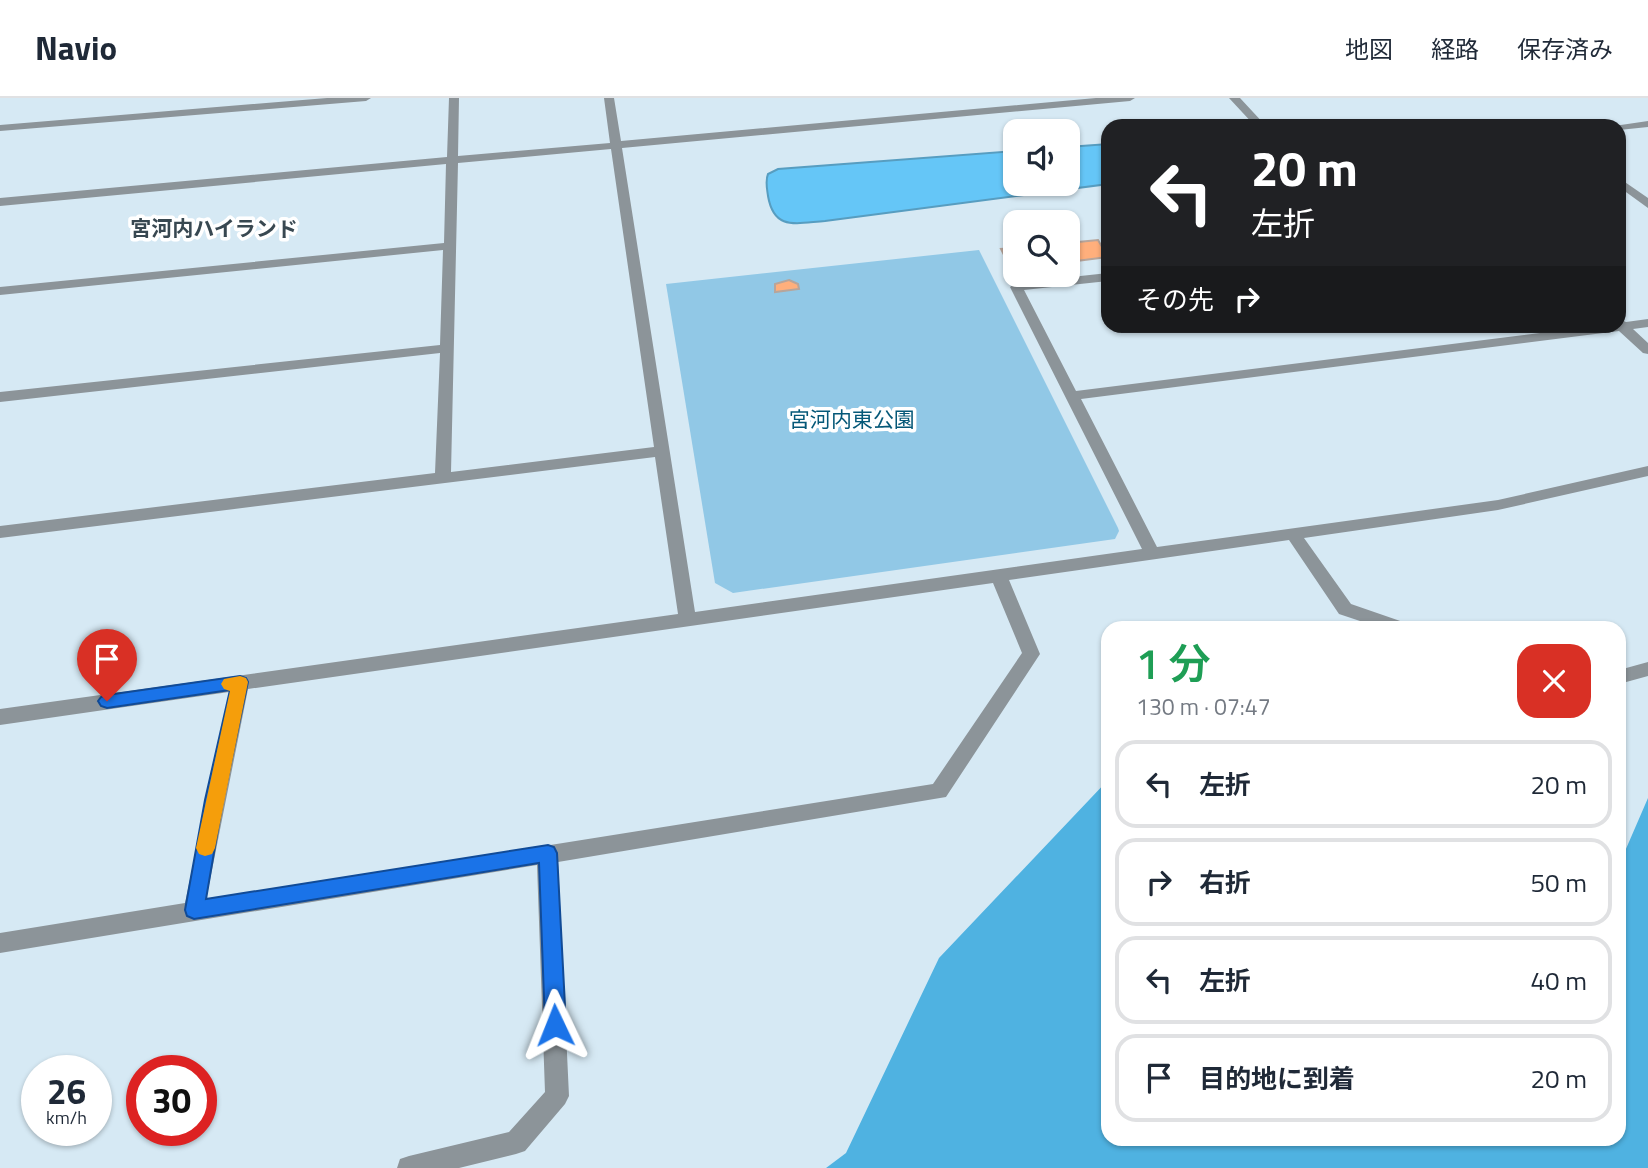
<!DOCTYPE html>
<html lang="ja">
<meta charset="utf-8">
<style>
:root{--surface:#fff;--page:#f2f2f3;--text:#1f2937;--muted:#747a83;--line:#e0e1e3}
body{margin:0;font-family:"Titillium Web","Noto Sans JP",sans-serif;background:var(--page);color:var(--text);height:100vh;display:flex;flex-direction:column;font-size:26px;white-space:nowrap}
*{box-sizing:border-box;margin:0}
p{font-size:23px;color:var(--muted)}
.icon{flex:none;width:38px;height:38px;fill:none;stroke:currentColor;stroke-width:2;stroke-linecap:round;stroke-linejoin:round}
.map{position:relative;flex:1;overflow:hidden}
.drawer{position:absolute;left:1101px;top:523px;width:525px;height:525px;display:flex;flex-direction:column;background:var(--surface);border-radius:21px;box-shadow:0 2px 5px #0004}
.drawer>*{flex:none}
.guide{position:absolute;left:1101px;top:21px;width:525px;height:214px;border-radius:21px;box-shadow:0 2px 5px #0004;background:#202124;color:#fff;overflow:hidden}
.controls{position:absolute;left:1003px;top:21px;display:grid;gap:14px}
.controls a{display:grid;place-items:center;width:77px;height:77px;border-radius:14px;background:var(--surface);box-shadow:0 2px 5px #0004;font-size:35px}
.speed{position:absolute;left:21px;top:957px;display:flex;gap:14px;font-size:35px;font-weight:700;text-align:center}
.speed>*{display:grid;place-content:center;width:91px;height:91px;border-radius:50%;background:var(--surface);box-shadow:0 2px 5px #0004;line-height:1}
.speed small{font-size:18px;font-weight:400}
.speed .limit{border:10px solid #d22;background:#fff;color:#111}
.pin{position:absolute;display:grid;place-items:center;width:60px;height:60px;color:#fff;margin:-72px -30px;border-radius:50% 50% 50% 0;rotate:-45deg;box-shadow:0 0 7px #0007}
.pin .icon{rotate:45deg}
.me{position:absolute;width:77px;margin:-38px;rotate:358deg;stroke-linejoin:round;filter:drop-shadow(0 0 5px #0008)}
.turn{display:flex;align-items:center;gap:24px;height:147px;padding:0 35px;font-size:32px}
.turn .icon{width:91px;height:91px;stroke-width:2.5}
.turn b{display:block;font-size:49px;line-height:60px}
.then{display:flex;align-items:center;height:66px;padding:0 35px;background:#0003;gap:14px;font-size:26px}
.round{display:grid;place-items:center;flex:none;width:74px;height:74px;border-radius:21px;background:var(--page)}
.overview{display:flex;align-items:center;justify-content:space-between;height:119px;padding:0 35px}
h1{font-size:42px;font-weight:600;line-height:52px;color:#1e9e55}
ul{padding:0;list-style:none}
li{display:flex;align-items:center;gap:21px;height:88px;margin:0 14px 10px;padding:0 21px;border:4px solid var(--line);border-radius:21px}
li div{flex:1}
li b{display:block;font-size:26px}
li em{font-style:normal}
header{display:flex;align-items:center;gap:42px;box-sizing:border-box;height:98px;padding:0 35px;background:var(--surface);border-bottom:2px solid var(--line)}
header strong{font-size:33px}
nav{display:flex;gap:38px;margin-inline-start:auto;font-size:24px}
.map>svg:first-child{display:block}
.green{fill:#91c8e6}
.forest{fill:#4fb2e1}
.water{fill:#65c6f7;stroke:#579dc0;stroke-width:2}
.building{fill:#ffaf7c;stroke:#b7a59b;stroke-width:2}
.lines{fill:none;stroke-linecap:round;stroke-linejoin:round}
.minor{fill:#8c9499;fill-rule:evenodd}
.route{fill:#1a73e8;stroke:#114b97;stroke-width:2}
.slow{fill:#f59e0b}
.labels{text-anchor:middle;stroke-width:7;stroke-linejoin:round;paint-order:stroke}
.far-quarter-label{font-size:21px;font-weight:bold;fill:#384851;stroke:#fff}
.park-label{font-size:21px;fill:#055878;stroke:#fff}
</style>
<header>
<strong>Navio</strong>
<nav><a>地図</a><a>経路</a><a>保存済み</a></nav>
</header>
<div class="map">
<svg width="1648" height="1070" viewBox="0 0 1648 1070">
<rect width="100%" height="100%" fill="#d6e9f4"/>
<path class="green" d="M979,152L1118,430L1119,433L1115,441L733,495L715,485L666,186Z"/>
<path class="forest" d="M1108,682V1041H1619V767L1648,700V1070H826L846,1055L939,860Z"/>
<path class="water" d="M1108,46V86L825,123C796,125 774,133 768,98C767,90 765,83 768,76L778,71L1015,53V86H1068V49Z"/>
<path class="building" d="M1098,142L1108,159L1068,164V145Z
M1015,150V177H1038L1040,180L1017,182L1001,151Z
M789,182L798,186L799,191L775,194V186Z"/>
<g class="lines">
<path class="minor" d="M327,0H371L366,3L0,33V27Z
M449,0H459L458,58L610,45L604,0H614L621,43L1096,0H1135L1130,3L622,50L695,514L1142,451L1010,189L1016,185L1108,175V183L1024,192L1076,293L1596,228H1619V221L1626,224L1648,221V229L1633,231L1648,245V256L1643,255L1619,233L1081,301L1157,449L1498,402L1648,368V378L1498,412L1304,440L1351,506L1406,525L1409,530H1381L1339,516L1289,442L1009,482L1040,556L946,699L558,764L569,998L565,1006L525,1053L516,1056L459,1070H397L400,1061L409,1058L509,1034L545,994L537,767L0,855V835L185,805L229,594L0,627V611L678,516L655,359L0,440V428L435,375L440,255L0,304V294L440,247L443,152L0,197V189L444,145L446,66L0,108V100L447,59ZM611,51L654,349L451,374L458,65ZM993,485L1022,555L933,686L206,802L248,591Z
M1229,0H1240L1266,28H1255Z
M1648,23V29L1619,32V28H1614Z
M1619,80L1648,100V110L1619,89Z
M1648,564V578L1619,586V572Z"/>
</g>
<path class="route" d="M240,578L246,580L248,584L223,702L206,801L548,747L554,749L557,755L566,927L563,935L555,938L548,935L545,927L539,765L194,821L187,818L185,812L205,702L230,592L107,610L101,608L98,603L101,599L107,597Z"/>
<path class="slow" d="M240,578L246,580L248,584L215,750L212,756L205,758L199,756L196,750L230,593L224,591L221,586L224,581Z"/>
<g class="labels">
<g class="far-quarter-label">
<text x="214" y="138">宮河内ハイランド</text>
</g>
<g class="park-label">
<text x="852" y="329">宮河内東公園</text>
</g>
</g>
</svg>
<div class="controls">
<a><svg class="icon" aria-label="sound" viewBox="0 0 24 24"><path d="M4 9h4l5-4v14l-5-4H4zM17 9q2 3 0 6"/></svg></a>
<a><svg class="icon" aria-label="search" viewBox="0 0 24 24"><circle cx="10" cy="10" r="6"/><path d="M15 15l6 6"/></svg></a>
</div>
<div class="speed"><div>26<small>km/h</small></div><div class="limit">30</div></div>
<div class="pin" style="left:107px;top:603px;background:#d93025"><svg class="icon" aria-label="arrive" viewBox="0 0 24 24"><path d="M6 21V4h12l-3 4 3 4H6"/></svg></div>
<svg class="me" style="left:555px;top:927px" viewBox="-20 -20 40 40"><path d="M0-17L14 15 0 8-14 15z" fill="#1a73e8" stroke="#fff" stroke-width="4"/></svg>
<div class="guide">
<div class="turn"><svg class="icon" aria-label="left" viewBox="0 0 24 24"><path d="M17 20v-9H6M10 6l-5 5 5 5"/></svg><div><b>20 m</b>左折</div></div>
<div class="then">その先<svg class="icon" aria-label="right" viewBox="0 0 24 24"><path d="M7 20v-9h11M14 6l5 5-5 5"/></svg></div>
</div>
<section class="drawer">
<div class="overview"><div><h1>1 分</h1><p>130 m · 07:47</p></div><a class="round" style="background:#d93025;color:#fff"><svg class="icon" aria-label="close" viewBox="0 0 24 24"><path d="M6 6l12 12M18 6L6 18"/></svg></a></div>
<ul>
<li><svg class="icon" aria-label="left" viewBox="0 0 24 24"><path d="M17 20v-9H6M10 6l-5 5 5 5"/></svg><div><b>左折</b></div><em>20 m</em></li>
<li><svg class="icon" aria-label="right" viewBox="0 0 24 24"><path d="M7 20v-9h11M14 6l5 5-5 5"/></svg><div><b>右折</b></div><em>50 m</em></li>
<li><svg class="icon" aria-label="left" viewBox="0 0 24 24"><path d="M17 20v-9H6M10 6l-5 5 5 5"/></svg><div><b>左折</b></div><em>40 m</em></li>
<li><svg class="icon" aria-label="arrive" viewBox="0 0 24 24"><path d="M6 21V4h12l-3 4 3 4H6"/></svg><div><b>目的地に到着</b></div><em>20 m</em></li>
</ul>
</section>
</div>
